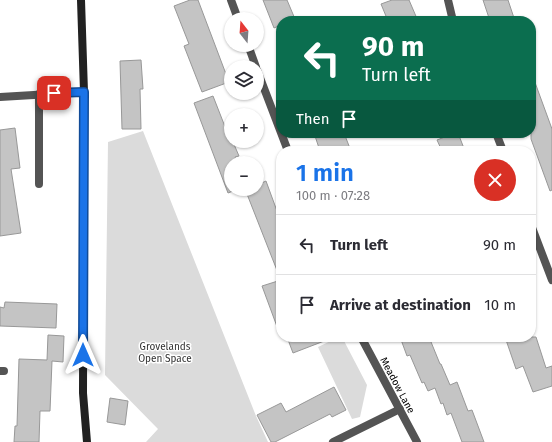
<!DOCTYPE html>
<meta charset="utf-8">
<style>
:root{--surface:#fff;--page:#f2f2f3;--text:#2b2b33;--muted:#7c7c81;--line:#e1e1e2;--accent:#1a73e8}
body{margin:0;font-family:"Fira Sans",sans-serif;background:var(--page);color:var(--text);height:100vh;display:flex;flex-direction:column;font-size:15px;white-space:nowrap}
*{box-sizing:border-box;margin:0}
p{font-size:13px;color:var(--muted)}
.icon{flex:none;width:22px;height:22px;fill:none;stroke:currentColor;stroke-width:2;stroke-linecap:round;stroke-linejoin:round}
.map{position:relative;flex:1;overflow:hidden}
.side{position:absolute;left:276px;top:146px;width:260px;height:196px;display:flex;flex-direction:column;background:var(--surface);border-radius:16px;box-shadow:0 1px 3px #0004}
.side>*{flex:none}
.banner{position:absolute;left:276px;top:16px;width:260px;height:122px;border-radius:16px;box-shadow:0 1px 3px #0004;background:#0b6e4f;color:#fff;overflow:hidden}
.needle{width:26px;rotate:343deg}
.controls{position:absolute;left:224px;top:12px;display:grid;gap:8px}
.controls a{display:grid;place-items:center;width:40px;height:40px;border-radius:50%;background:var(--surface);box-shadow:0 1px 3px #0004;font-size:20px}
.pin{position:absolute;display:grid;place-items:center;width:34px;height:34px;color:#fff;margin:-17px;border-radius:8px;box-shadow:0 2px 6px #0006}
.me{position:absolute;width:44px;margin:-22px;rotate:0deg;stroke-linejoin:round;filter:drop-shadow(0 0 3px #0008)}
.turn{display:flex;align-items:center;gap:14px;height:84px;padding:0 20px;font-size:18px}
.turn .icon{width:52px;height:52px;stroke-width:2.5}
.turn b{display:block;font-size:28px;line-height:34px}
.then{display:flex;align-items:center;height:38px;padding:0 20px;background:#0003;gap:8px;font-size:15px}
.round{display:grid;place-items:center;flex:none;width:42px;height:42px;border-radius:21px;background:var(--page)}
.head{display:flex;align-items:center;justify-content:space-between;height:68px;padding:0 20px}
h1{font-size:24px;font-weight:600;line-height:30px;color:var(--accent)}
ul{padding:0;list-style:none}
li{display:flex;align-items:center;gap:12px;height:60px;padding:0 20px;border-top:1px solid var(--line)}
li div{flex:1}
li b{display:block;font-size:15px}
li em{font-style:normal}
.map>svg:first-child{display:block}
.green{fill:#dbdbdb}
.building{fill:#c4c4c4;stroke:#989898}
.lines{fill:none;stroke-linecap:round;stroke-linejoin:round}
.service{stroke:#545454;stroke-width:8}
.minor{stroke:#545454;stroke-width:8}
.secondary{stroke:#212121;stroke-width:8}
.route-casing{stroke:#114b97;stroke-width:10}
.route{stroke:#1a73e8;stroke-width:7}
.labels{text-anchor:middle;stroke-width:3;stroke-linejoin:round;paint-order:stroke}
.park-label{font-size:10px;fill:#323232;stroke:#fff}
.street-label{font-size:10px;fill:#000;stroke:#fff}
</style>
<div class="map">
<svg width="552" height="442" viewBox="0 0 552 442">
<rect width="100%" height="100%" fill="#fff"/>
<path class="green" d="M143,131L256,416L268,442H146L158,429L105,375L108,142Z
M339,337H342L367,385L360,417L352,419L318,347Z"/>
<path class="building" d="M190,0H198L229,82L202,92L184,46L189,44L174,6Z
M263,0H287L295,19L291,21H281V25L274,28Z
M392,0H409L418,21H388L381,4Z
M483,0H508L515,21H490Z
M141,60L143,89H140L141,129H122L120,61Z
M531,77H533L552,129V190L550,191L531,139Z
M213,96L231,142H233L239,156L235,157L237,163H231V189H238L228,193L194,103Z
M15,128L20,168L11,169L21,233L0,236V130Z
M314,133H344L351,151H320Z
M455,133H458L465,151H442L437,140Z
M266,181L277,211L281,210L280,278L245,189H257V185Z
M281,280V332H279L262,286Z
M5,302L57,304L56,328L0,326V307L4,308Z
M48,335L64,336L63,362L52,361L50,411H40L39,442H14L15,426H17L19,359L47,360Z
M287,337H332V338L293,353Z
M400,337H429L440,364H441L450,385L457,382L468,411L472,410L484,442H462L451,413L447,415L443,403L441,404L435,388L428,391L424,382L422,383L410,355L407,356Z
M505,337H536L546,368L552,366V386L533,392L523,366L516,369Z
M334,387L346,410L332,417L330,414L275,442H271L257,415L281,403L286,412Z
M110,398L128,401L125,425L107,422Z"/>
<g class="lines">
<path class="service" d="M39,184V94
M0,371H4"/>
<path class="minor" d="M231,0L238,19
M448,0L453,21
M248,45L256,67
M257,70L288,151
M0,97L84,92
M496,133L503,151
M531,225L552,280
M361,337L417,442
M333,442L400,409"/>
<path class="secondary" d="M81,0L84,92L83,393L87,442"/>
</g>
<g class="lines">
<g class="route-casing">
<path id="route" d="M54,93L84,92L83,355"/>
</g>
<use href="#route" class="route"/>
</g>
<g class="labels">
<g class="park-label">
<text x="165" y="350">Grovelands<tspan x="165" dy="12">Open Space</tspan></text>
</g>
<g class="street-label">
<text transform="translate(398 385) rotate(62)" y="4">Meadow Lane</text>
</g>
</g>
</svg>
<div class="controls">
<a><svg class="needle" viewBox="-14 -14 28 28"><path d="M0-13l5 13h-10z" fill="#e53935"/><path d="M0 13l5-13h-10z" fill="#7c7c81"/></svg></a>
<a><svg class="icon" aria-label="layers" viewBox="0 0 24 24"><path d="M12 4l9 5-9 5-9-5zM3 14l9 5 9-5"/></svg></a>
<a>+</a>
<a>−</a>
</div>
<div class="pin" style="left:54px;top:93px;background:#d93025"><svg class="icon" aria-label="arrive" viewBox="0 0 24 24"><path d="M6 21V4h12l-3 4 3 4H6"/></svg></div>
<svg class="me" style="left:83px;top:355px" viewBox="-20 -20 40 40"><path d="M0-17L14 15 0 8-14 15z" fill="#1a73e8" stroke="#fff" stroke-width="4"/></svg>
<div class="banner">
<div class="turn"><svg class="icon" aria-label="left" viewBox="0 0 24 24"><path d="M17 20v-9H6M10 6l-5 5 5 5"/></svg><div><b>90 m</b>Turn left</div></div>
<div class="then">Then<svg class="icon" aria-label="arrive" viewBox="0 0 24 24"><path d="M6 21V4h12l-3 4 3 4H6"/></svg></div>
</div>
<section class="side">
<div class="head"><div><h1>1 min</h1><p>100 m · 07:28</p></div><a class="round" style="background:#d93025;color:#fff"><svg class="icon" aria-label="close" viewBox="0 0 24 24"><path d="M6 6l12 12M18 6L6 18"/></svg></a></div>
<ul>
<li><svg class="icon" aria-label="left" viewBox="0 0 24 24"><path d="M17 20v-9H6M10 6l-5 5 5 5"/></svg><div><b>Turn left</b></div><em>90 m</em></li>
<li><svg class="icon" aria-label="arrive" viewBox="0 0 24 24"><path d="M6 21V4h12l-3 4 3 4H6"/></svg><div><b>Arrive at destination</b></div><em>10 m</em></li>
</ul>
</section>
</div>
